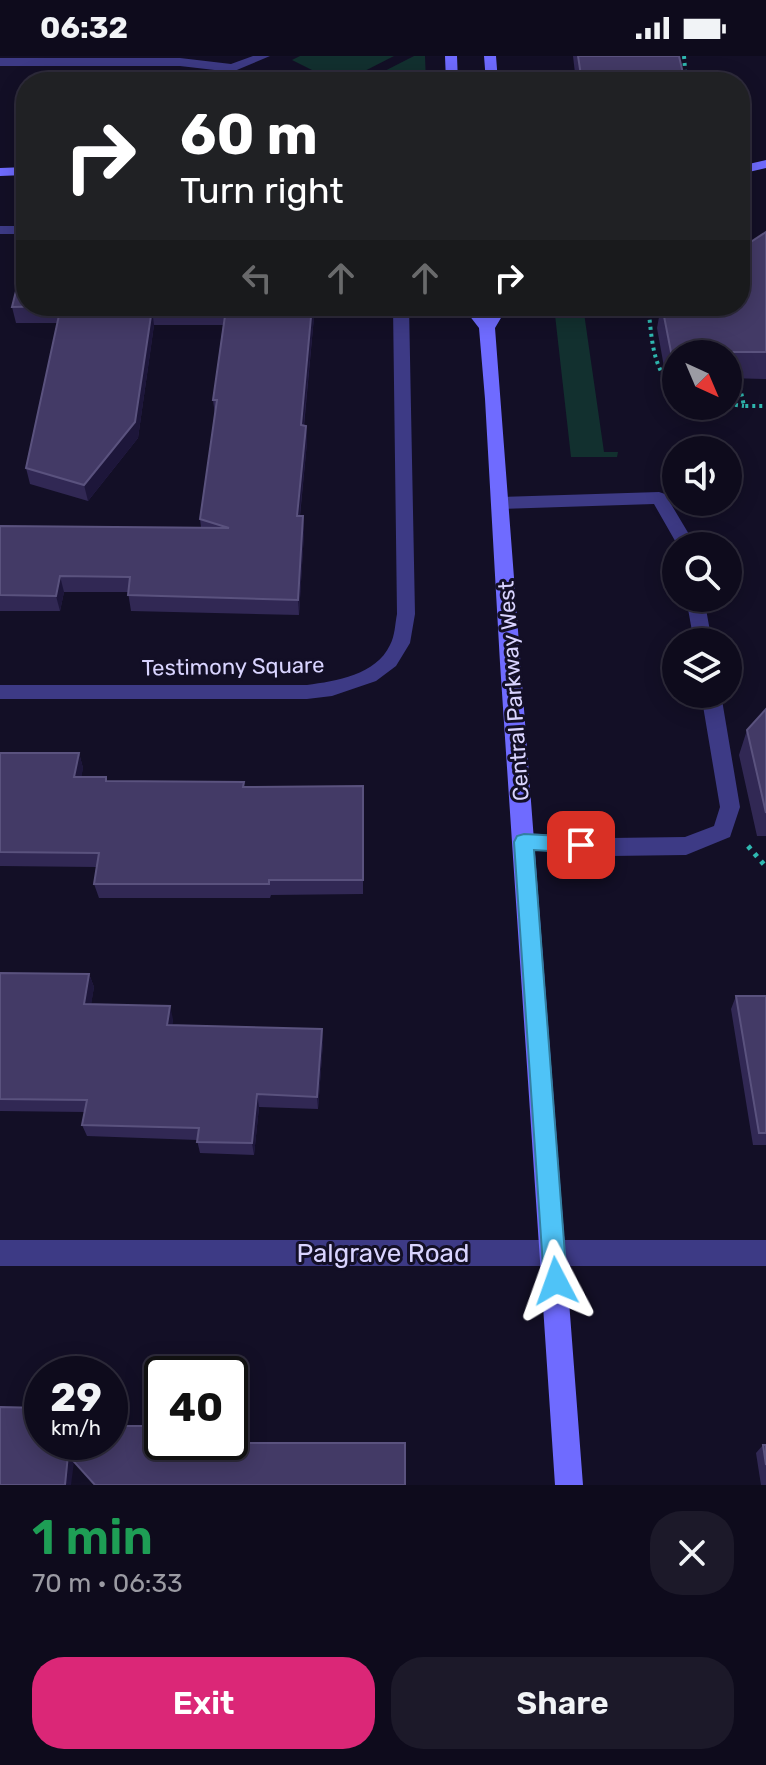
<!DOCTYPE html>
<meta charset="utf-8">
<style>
:root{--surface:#0e0b1c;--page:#1c1929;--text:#f1f3f6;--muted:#9b9ba3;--line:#2e2b3b;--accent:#db2777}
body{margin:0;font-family:Rubik,sans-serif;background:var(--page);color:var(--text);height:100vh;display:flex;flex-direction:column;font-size:30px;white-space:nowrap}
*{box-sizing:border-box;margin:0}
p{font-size:26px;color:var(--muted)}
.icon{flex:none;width:44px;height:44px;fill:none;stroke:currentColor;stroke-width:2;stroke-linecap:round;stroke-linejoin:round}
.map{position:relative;height:1429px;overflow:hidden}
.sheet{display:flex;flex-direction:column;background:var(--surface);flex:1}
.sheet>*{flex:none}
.guide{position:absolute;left:16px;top:16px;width:734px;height:244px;border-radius:32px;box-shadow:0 4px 20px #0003,0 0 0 2px var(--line);background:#202124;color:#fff;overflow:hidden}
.needle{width:52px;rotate:136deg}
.tools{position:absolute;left:662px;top:284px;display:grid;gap:16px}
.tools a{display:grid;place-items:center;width:80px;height:80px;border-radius:50%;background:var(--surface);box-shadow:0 4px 20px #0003,0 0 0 2px var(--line);font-size:40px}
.speed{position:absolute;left:24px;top:1300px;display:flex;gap:16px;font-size:40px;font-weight:700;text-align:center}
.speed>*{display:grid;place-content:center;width:104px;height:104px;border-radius:50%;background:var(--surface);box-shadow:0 4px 20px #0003,0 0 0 2px var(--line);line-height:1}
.speed small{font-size:20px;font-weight:400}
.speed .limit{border:4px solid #111;border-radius:12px;background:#fff;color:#111}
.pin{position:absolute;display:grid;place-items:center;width:68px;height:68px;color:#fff;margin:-34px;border-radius:16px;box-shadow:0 4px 12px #0006}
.me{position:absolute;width:88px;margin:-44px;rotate:356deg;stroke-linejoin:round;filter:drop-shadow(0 0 6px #0008)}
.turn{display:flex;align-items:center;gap:28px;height:168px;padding:0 32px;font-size:36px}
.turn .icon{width:104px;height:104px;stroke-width:2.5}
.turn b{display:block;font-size:56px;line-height:68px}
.lanes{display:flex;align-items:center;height:76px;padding:0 32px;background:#0003;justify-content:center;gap:40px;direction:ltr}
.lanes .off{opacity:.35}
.round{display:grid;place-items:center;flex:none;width:84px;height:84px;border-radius:32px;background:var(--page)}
.head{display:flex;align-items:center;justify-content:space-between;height:136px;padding:0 32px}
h1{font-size:48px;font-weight:600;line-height:60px;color:#1e9e55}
.cta{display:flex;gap:16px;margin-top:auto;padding:16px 32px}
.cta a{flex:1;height:92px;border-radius:32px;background:var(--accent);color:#fff;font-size:32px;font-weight:600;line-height:92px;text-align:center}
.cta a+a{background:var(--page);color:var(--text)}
.status{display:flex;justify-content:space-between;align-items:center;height:56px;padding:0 40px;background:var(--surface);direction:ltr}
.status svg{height:22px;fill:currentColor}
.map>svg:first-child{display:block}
.green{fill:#12302f}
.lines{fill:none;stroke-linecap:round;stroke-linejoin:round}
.path-far1{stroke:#2fb8b0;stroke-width:4;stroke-dasharray:3 4;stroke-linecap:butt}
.path{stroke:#2fb8b0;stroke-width:5;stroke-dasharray:4 6;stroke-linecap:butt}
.lane{fill:#3d3a85;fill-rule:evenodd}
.street{fill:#3d3a85;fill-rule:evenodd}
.secondary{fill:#6f6bff;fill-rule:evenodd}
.wall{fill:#312854}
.shaded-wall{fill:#1d163a}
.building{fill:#433a66;stroke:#5a527e;stroke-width:2}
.route{fill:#4fc3f7;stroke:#337fa1;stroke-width:2}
.labels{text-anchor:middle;stroke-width:6;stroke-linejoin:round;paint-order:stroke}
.street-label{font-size:22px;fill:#d9d4ff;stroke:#130f26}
.near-street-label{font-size:26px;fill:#d9d4ff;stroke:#130f26}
</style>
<div class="status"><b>06:32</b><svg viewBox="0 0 49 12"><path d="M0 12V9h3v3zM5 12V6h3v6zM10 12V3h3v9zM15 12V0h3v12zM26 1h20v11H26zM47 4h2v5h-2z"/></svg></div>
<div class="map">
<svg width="766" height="1429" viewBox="0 0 766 1429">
<rect width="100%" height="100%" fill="#130f26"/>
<path class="green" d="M300,0H394L349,23L337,18L328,22L292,4Z
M414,0H425L426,26H363Z
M554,250H583L604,396H618L617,401H571Z"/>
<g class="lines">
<path class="path-far1" d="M684,0L686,26
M648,250C652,279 651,314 676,334
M737,317L744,350H766
M728,348L744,350"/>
<path class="path" d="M748,790L766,811"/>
<path class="lane" d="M253,0H270L232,16L180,10H0V2H180L231,8Z
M659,436L665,438L696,490H678L654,448L500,453L491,447L500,441Z
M686,542H704L712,586H694Z
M701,638H721L740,751L730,781L686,799L610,800L517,792L514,786L517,780L524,777L610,782L685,781L714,770L720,751Z"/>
<path class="street" d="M0,170H26V178H0Z
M393,250H409L415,558L410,587L396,610L376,625L332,640L307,643H0V629H307C336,625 376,619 390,589C395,580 395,568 397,558Z
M0,1184H766V1210H0Z"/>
<path class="secondary" d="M445,0H457L458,26H446Z
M484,0H496L498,26H486Z
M766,104V112L740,118V110Z
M26,111V119L0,120V112Z
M462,250H478L486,261L492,250H508L495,272L583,1429H555L500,607L485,343L479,272Z"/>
</g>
<path class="wall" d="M573,0H679L685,26H576Z
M766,176V323L728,322V298H676V322H666L657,272L661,250Z
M315,250L304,370H306L307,386L300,460H303L304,476L299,559L131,555L128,536H64L60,555H0V470L201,471L200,463L215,359L213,344L223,269H154L138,382L88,445L30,428L26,412L57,267H16L12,251Z
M766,653V780H757L739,699L747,674Z
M0,697H79L83,712L81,721H106L107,725L244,731L363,730V838L271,839L270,842H99L94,828L97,811L0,810Z
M0,917L89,918L94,931L91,948L173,963L172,969L322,973L323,986L318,1053L259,1051L254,1099L200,1097L197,1084L87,1080L82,1069L85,1056L0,1055Z
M736,940H766V1089H753L731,953Z
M763,1389H766V1429H761L756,1397Z"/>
<path class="shaded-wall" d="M312,250H315L302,386L301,369Z
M152,253L154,269L138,382L88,445L84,429Z
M306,370L307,386L298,476L297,460Z
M303,460L304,476L299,559L298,544Z
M60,520L64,536L60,555L56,540Z
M79,697L83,712L79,736L74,721Z
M89,918L94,931L89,961L84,948Z
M170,950L173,963L171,981L167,969Z
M322,973L323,986L318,1053L317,1041Z
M257,1038L259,1051L254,1099L252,1087Z
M246,1369L249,1377L248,1394L245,1387Z
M68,1399L74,1406L71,1429H65Z"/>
<path class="building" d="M578,0H679L685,26H582Z
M766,176V296H671L662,250H740V193Z
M24,203H26V250H312L301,369L306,370L297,460H303L298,544L128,539L130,521L60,520L56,540L0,539V470L229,472L200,463L217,344H213L226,253H152L135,366L84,429L26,412L61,250L12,251Z
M766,653V757L747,674Z
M0,697H79L74,721H106V725L244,726L243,731L363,730V824H269V828H94L99,797L0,796Z
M0,917L89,918L84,948L170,950L167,969L322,973L317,1041L257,1038L252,1087L197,1086L199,1072L82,1069L87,1044L0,1043Z
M736,940H766V1077H759Z
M0,1351L42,1352V1386H110V1370H162V1386H230V1369H246L245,1387H405V1429H95L68,1399L65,1429H0Z
M763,1389H766V1409Z"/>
<path class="route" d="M524,778L581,781L588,784L591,789L588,795L581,797L534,794L567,1225L564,1233L556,1237L548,1233L544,1225L514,786L517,780Z"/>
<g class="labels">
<g class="street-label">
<text transform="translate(233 610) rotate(-1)" y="8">Testimony Square</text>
<text transform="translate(513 635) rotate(-94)" y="8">Central Parkway West</text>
</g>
<g class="near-street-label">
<text x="383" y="1206">Palgrave Road</text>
</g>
</g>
</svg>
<div class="tools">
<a><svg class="needle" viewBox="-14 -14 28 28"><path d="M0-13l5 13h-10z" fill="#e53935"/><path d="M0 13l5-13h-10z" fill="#9b9ba3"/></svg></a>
<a><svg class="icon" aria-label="sound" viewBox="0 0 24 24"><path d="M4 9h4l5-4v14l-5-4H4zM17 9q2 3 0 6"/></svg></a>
<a><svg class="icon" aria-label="search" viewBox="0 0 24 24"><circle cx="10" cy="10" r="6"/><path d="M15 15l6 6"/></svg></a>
<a><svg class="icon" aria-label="layers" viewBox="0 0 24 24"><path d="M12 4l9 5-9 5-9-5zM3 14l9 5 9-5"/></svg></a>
</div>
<div class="speed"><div>29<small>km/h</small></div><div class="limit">40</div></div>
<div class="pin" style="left:581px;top:789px;background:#d93025"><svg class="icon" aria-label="arrive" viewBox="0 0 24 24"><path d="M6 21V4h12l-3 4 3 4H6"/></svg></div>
<svg class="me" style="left:556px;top:1225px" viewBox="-20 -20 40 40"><path d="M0-17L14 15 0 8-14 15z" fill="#4fc3f7" stroke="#fff" stroke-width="4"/></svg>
<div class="guide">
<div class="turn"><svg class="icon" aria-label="right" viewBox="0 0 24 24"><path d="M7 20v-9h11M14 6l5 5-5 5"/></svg><div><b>60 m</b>Turn right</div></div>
<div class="lanes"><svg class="icon off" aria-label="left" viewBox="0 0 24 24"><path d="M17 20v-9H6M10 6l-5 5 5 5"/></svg><svg class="icon off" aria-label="ahead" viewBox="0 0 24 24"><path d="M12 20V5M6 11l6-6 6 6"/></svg><svg class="icon off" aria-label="ahead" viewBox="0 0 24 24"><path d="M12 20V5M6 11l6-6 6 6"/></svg><svg class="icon" aria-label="right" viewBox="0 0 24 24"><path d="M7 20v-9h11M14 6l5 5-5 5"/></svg></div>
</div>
</div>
<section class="sheet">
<div class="head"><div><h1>1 min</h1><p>70 m · 06:33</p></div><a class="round"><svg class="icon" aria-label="close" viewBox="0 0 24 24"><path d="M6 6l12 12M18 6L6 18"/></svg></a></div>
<div class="cta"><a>Exit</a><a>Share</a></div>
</section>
